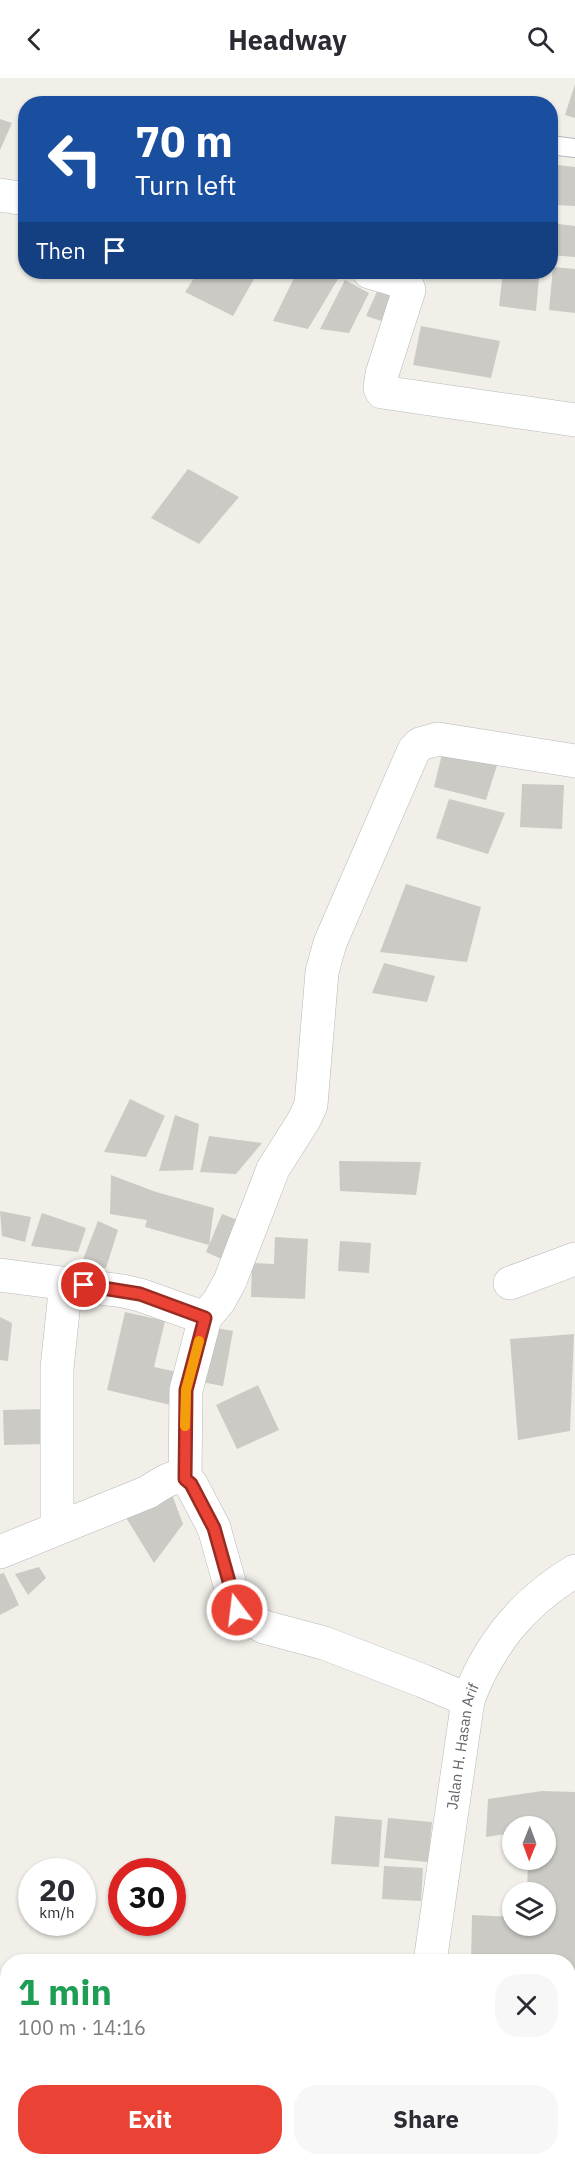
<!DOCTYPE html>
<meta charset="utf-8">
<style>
:root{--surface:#fff;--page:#f7f7f7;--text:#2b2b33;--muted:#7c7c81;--accent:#ea4335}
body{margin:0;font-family:"IBM Plex Sans",sans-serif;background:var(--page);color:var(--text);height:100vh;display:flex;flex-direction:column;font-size:22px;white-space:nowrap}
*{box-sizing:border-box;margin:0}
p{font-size:20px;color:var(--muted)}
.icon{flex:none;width:33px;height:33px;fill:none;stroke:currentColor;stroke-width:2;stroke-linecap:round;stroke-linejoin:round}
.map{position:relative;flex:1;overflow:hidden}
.drawer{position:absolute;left:0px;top:1876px;width:576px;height:212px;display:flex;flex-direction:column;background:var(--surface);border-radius:24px 24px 0 0;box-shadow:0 2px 4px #0004}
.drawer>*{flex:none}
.hud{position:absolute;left:18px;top:18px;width:540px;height:183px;border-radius:24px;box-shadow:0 2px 4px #0004;background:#1a4fa0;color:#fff;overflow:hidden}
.needle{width:39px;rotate:181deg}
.buttons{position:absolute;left:502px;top:1738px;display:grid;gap:12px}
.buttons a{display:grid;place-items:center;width:54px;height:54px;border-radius:50%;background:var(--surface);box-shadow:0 2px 4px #0004;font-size:30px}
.speed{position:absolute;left:18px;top:1780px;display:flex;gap:12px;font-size:30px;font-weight:700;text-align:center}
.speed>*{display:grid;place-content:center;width:78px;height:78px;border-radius:50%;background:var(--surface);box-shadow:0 2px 4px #0004;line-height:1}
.speed small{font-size:15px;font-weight:400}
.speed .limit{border:9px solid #d22;background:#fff;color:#111}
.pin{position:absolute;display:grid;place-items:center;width:51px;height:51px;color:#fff;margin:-26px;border:3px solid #fff;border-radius:50%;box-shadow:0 2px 6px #0007}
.me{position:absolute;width:66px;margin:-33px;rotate:345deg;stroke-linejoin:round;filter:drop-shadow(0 0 4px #0008)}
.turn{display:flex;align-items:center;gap:21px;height:126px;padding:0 18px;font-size:27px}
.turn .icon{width:78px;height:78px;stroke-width:2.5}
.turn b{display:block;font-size:42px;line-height:51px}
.then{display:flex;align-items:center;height:57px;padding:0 18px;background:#0003;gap:12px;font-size:22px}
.round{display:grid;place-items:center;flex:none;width:63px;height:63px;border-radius:24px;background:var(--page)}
.head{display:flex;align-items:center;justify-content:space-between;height:102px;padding:0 18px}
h1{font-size:36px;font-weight:800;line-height:45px;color:#1e9e55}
.primary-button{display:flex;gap:12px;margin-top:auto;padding:12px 18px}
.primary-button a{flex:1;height:69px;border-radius:24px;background:var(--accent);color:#fff;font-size:24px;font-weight:800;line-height:69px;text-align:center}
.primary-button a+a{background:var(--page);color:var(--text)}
header{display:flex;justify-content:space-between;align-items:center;height:78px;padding:0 18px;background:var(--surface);font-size:27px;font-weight:800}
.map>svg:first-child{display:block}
.building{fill:#cccac5}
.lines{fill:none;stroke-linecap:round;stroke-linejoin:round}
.lane-casing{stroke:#b5b8bc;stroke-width:20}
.street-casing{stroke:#b5b8bc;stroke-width:34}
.secondary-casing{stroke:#b6babf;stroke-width:34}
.lane{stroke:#fff;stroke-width:18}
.street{stroke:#fff;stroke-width:33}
.secondary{stroke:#fff;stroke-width:33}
.route-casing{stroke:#982c22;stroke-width:15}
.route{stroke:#ea4335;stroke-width:10}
.slow{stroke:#f59e0b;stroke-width:10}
.labels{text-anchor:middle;stroke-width:4.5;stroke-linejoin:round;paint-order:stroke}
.street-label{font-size:15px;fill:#5f6368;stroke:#fff}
</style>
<header><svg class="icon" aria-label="back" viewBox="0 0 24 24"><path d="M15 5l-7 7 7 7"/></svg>Headway<svg class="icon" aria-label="search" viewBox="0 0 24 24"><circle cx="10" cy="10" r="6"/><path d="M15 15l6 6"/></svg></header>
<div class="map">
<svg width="575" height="2087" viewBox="0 0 575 2087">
<rect width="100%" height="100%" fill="#f1efe8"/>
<path class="building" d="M575,6V40L565,37Z
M0,41L12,45L0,72Z
M557,87L575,89V128L555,127Z
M550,145L575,148V179L550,177Z
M553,189L575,191V235L549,232Z
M198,194H244L255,199L233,238L185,214Z
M297,194H310L338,201L308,251L273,243Z
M503,194L539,200L536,233L499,228Z
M345,202L369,215L349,255L320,251Z
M380,207L402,219L388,245L366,238Z
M421,248L500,263L491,300L413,287Z
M188,391L239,419L199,466L151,440Z
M444,668L499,681L486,722L434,709Z
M522,706L564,707L562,751L520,749Z
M449,721L505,735L488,776L436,760Z
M406,806L481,829L467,884L380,874Z
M384,885L435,898L427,924L372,915Z
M130,1021L165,1038L146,1079L104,1074Z
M175,1037L199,1046L193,1092L159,1093Z
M209,1058L262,1065L236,1096L200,1094Z
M339,1083L421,1084L416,1117L340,1113Z
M111,1097L156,1114L214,1130L209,1167L145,1149L147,1142L110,1136Z
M0,1133L31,1139L25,1164L2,1158Z
M42,1135L86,1150L78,1174L31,1168Z
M222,1136L243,1144L228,1184L206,1174Z
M98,1143L118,1152L106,1190L80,1189Z
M275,1159L308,1161L305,1221L251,1219L252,1185L274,1186Z
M340,1163L371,1165L369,1195L338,1193Z
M125,1234L165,1243L154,1289L186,1296L179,1329L107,1312Z
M0,1239L12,1245L8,1283L0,1282Z
M205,1248L233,1253L223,1308L196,1303Z
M574,1256L570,1353L518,1362L510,1261Z
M258,1307L279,1352L237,1371L216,1327Z
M47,1331L48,1366L4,1367L3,1332Z
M171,1414L183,1446L154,1485L122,1433Z
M39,1489L46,1500L28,1517L15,1496Z
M4,1495L19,1527L0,1537V1496Z
M542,1713L575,1714V1956H568V1884H471L472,1837L513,1839V1848H546V1815H527L528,1782H546V1749H513V1755L486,1759L488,1721Z
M335,1738L382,1742L379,1789L331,1786Z
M388,1740L432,1744L428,1784L384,1780Z
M384,1788L423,1790L421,1823L382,1821Z
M568,2077L575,2080V2087H535L537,2080H568Z"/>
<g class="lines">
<g class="lane-casing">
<path id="lane" d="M550,67L575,70"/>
</g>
<g class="street-casing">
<path id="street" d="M0,117L26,121
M369,194L406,205L409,212L382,296L380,310L382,314L575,342
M0,1197L123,1213L140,1217L205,1240
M510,1205L575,1181
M185,1401L186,1312L205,1240L219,1223L230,1203L273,1091L304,1042L311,1027L322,894L330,865L414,672L420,666L438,661L575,683
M57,1451V1290L66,1205
M0,1474L148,1414C163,1405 176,1392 191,1406L214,1450L237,1532L264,1549L324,1565L423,1603L468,1622
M568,1974H575
M0,2059H8"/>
</g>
<g class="secondary-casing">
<g id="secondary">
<path id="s1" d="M430,1884L468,1622C489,1566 523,1524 575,1493"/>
<path d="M400,2087L401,2080"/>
</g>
</g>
<use href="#lane" class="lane"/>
<use href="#street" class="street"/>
<use href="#secondary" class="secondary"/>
</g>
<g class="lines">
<g class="route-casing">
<path id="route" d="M84,1207L140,1216L205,1240L186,1312L185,1401L191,1406L214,1450L237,1532"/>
</g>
<use href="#route" class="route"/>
<path class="slow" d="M185,1348L186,1312L199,1263"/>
</g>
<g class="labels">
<g class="street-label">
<text dy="5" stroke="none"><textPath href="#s1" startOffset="218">Jalan H. Hasan Arif</textPath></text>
</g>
</g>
</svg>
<div class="buttons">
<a><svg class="needle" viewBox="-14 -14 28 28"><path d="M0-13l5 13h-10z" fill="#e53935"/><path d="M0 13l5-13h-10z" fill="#7c7c81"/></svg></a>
<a><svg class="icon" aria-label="layers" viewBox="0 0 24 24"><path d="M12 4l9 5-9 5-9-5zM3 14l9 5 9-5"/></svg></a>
</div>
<div class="speed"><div>20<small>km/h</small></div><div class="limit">30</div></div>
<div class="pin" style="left:84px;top:1207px;background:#d93025"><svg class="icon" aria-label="arrive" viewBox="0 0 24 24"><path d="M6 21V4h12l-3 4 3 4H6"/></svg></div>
<svg class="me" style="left:237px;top:1532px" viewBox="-20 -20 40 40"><circle r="17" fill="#ea4335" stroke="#fff" stroke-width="3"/><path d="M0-11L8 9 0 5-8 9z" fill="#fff"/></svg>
<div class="hud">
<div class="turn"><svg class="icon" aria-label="left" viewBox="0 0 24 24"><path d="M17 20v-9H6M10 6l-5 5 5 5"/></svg><div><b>70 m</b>Turn left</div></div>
<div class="then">Then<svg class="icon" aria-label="arrive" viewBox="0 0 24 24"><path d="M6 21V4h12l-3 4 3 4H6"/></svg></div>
</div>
<section class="drawer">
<div class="head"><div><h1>1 min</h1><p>100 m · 14:16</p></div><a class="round"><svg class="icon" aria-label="close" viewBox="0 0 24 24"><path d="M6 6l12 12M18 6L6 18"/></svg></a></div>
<div class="primary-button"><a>Exit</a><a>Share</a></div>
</section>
</div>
